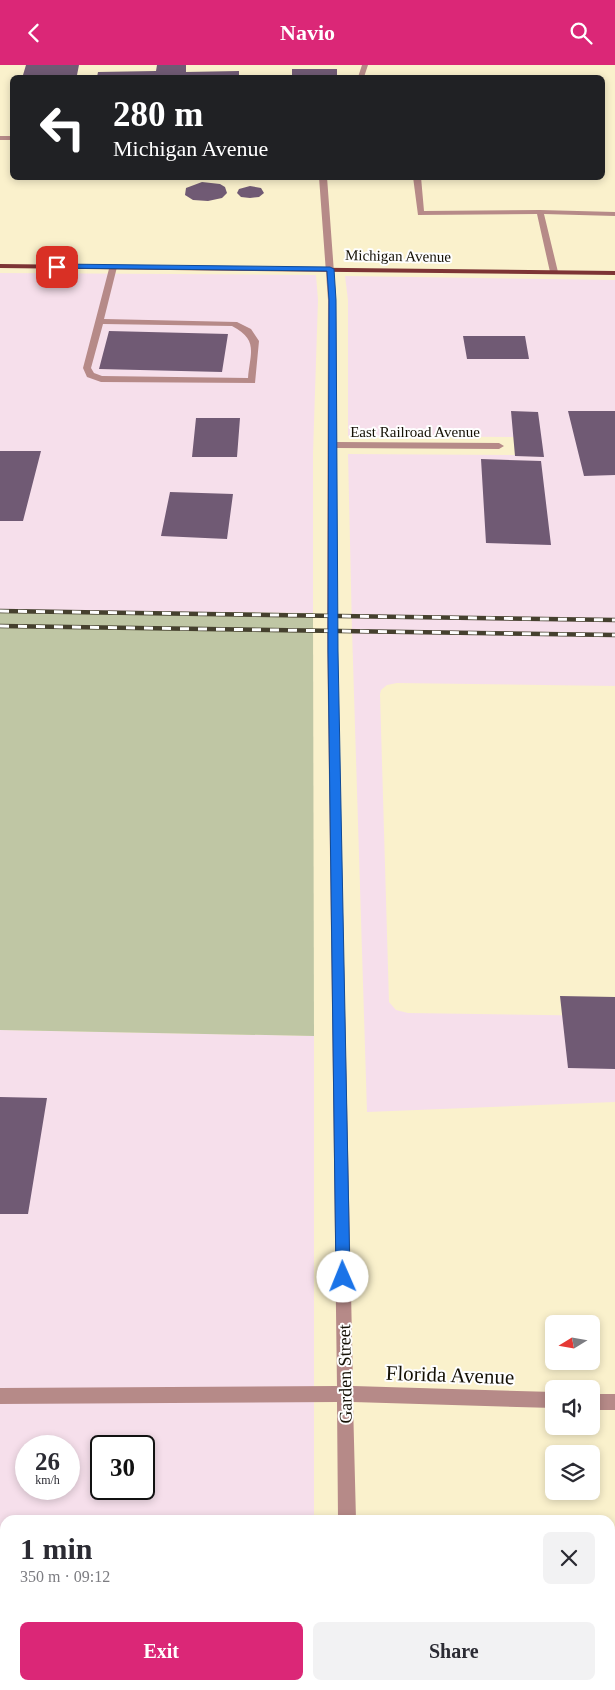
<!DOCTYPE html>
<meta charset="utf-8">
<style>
:root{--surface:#fff;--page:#f2f2f3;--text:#2b2b33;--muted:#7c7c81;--accent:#db2777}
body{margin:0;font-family:"Times New Roman",serif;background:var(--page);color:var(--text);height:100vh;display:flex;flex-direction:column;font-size:19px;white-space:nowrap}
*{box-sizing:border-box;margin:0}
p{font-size:16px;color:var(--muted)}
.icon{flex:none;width:28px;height:28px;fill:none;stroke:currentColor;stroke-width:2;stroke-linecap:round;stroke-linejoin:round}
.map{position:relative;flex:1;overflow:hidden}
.details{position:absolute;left:0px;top:1450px;width:615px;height:175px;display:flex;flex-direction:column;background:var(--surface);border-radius:15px 15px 0 0;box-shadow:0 2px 8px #0003}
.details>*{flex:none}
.guide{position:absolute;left:10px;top:10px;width:595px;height:105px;border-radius:8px;box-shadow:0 2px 8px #0003;background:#202124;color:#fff;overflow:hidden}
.needle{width:32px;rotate:259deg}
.buttons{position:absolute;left:545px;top:1250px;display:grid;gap:10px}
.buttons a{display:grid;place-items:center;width:55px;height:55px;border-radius:8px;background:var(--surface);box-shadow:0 2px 8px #0003;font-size:25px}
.speed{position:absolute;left:15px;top:1370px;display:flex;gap:10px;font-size:25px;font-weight:700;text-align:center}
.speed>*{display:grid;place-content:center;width:65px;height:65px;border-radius:50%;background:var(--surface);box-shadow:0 2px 8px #0003;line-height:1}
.speed small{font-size:12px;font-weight:400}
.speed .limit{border:2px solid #111;border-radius:8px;background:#fff;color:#111}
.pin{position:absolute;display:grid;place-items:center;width:42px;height:42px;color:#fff;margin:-21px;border-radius:10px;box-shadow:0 2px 8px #0006}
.me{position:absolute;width:55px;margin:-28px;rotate:359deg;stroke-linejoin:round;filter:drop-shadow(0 0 4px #0008)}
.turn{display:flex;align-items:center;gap:18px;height:105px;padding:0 20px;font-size:22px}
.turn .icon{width:65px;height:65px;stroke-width:2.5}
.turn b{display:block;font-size:35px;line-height:42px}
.round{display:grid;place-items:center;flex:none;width:52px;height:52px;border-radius:8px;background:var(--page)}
.summary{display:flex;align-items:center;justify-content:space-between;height:85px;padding:0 20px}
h1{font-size:30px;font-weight:700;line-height:38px}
.primary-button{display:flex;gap:10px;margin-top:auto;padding:10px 20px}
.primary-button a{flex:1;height:58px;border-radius:8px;background:var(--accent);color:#fff;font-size:20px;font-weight:700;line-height:58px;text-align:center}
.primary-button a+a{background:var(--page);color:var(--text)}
header{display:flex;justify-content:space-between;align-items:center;height:65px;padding:0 20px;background:var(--accent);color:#fff;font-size:22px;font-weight:700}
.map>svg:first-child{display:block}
.commercial{fill:#f6dfeb;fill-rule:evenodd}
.green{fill:#bfc6a4}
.building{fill:#705a74}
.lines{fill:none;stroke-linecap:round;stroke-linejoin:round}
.minor{fill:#b68a88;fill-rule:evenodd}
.major{fill:#7d3435;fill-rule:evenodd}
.rail-casing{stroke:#45402e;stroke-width:4.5}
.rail{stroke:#fefefe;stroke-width:3;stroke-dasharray:9;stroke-linecap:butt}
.route{fill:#1a73e8;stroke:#114b97}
.labels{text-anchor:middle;stroke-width:4;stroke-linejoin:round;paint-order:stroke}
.far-street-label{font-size:15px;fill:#141004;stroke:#fefefe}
.street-label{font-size:18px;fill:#141004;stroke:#fefefe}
.near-street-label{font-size:21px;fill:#141004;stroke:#fefefe}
</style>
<header><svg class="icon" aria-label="back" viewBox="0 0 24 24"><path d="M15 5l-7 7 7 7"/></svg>Navio<svg class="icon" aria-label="search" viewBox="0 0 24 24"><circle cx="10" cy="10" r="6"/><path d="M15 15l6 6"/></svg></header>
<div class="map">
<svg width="615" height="1625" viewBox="0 0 615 1625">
<rect width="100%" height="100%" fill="#faf1cc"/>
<path class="commercial" d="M0,208L316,210L318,235L313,388V548L0,547Z
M345,211L615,215V621L397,618L387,620L381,625L380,629L389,937L396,945L408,948L615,951V1037L367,1047L352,565L348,389L516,390L514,372L348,371V235Z
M0,965L314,971V1455H5V1620H314V1625H0ZM26,1381H69V1424H26ZM101,1381H144V1424H101Z"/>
<path class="green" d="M0,547L313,548L314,971L0,965Z"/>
<path class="building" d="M26,0H79L77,10H23Z
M157,0H186V7L239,6V12H97L98,7L156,6Z
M292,4H337V12H292Z
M202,117L220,119L225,122L227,128L222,133L208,136L193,135L185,130L186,123Z
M250,121L261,123L264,128L259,132L250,133L241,132L237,128L239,124Z
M109,266L228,269L222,307L99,304Z
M463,271H525L529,294H467Z
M511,346L538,347L544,392L515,391Z
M568,346H615V410L584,411Z
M196,353H240L237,392H192Z
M0,386H41L23,456H0Z
M481,394L541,396L551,480L486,478Z
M170,427L233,429L227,474L161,471Z
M560,931L615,932V1004L568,1003Z
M0,1032L47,1033L28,1149H0Z"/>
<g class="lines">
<path class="minor" d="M362,0H368L364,12H358Z
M0,71H12V75H0Z
M319,112H327L336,235L337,377L499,378L504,381L499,384L337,383V566L353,1321L554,1327V1343L353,1337L356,1455H338L337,1337L0,1339V1323L337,1321L327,566L328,235Z
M413,112H421L424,146L540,145L615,147V151L544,149L558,207L554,209L550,207L537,149L418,150Z
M110,200L117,202L104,254L237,257L251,264L259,276L255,318L101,317L87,312L83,303ZM103,259L232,261C259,275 250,288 248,313L102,311L94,308L91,303Z
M591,1329H615V1345H591Z
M340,1620H358V1625H340Z"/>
<path class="major" d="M0,199L615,206V210L0,203Z"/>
<g class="rail-casing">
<path id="rail" d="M0,546L615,555
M0,561L615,570"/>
</g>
<use href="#rail" class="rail"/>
</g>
<path class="route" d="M57,199L330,202L334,204L336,235L338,586L350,1212L348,1216L343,1218L338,1216L336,1212L328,586L329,235L327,206L54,203L53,202Z"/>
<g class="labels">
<g class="far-street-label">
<text transform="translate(398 191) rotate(1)" y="5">Michigan Avenue</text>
<text x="415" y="372">East Railroad Avenue</text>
</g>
<g class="street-label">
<text transform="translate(345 1309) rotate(-91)" y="6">Garden Street</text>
</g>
<g class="near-street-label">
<text transform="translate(450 1310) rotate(2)" y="7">Florida Avenue</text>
</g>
</g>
</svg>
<div class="buttons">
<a><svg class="needle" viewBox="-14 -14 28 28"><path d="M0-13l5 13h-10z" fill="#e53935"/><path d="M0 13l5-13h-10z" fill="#7c7c81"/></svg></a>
<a><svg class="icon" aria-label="sound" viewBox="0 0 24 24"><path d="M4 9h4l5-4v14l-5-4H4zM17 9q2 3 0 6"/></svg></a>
<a><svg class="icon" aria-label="layers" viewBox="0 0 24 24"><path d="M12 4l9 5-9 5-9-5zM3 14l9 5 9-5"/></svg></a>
</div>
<div class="speed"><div>26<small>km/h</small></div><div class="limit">30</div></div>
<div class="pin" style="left:57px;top:202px;background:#d93025"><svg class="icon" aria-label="arrive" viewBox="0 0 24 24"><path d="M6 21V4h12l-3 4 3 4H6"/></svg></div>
<svg class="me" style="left:343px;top:1212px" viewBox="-20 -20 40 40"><circle r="19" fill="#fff"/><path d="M0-13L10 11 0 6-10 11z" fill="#1a73e8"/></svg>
<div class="guide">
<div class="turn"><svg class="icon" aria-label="left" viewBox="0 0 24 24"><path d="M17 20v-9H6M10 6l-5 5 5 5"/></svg><div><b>280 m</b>Michigan Avenue</div></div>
</div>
<section class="details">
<div class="summary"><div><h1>1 min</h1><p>350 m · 09:12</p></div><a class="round"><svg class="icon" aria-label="close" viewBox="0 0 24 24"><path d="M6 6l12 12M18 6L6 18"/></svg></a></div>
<div class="primary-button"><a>Exit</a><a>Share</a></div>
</section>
</div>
